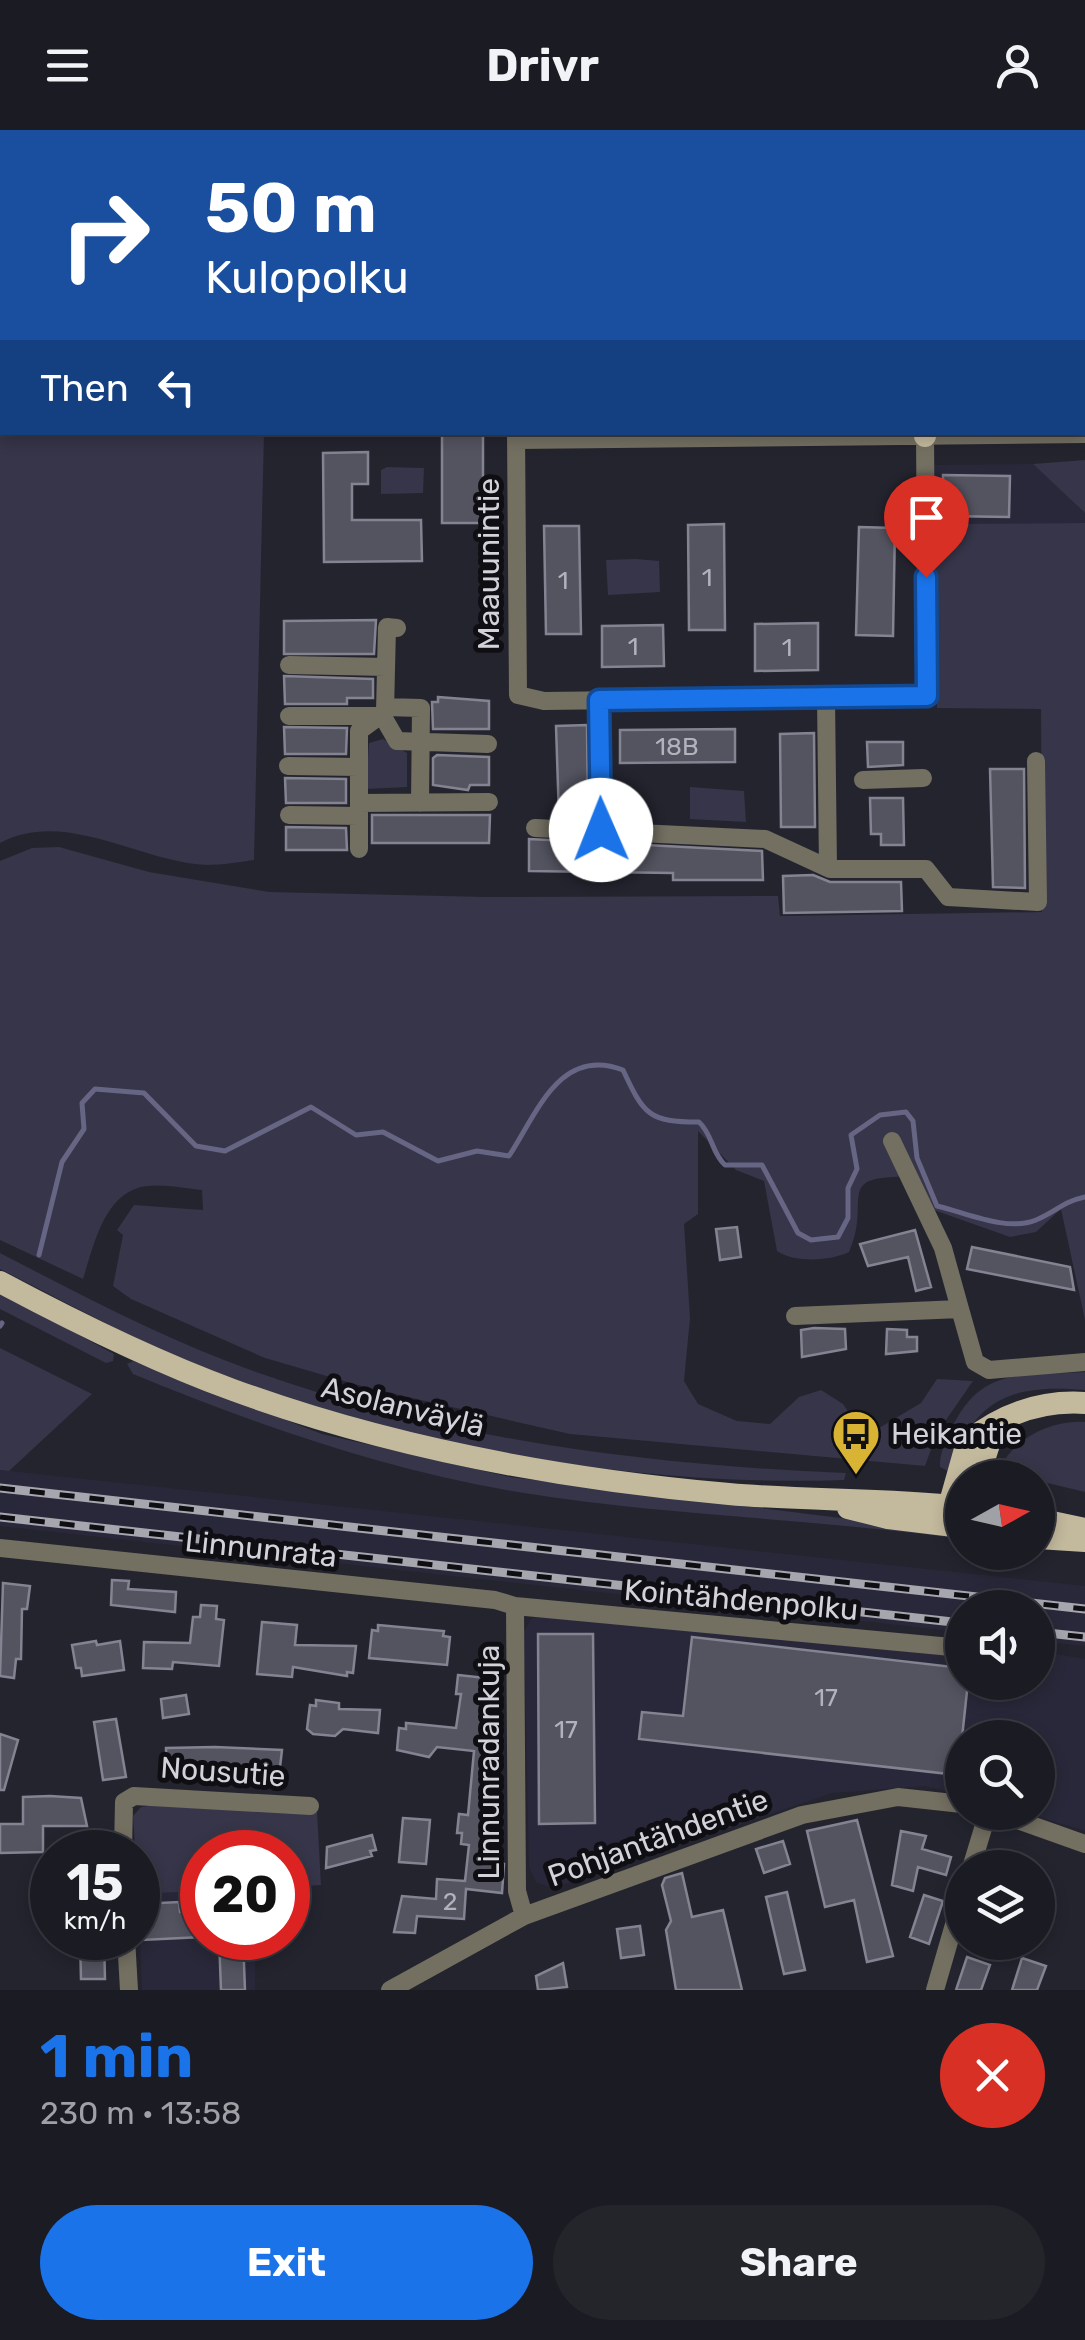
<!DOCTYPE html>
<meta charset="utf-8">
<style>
:root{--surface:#1b1b23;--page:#24242b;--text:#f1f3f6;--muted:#a0a1a6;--line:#393941;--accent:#1a73e8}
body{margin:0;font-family:Rubik,sans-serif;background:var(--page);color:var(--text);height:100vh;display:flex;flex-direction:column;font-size:38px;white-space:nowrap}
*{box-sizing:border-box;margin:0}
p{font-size:32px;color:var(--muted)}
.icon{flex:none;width:55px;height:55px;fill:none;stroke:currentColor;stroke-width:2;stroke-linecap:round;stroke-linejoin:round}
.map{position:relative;height:1860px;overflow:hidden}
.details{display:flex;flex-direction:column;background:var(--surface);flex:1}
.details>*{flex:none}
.hud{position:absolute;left:0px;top:0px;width:1085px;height:305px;box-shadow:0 5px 15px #0003,0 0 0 2px var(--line);background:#1a4fa0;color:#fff;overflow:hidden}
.needle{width:65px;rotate:82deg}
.controls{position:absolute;left:945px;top:1330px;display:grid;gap:20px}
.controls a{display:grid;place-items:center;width:110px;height:110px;border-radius:50%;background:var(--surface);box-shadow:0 5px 15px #0003,0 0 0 2px var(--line);font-size:50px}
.speed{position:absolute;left:30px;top:1700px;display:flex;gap:20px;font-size:50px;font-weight:700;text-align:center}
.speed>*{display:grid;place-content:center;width:130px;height:130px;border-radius:50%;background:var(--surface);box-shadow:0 5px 15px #0003,0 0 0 2px var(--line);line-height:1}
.speed small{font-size:25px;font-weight:400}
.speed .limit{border:15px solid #d22;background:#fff;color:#111}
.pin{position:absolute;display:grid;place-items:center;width:85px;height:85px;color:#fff;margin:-102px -42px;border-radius:50% 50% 50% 0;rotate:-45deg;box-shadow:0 0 10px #0007}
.pin .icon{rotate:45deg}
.me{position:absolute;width:110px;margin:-55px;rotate:359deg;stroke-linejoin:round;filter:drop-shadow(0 0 8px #0008)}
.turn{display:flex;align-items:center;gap:35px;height:210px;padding:0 40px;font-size:45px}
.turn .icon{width:130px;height:130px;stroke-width:2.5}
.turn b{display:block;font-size:70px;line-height:85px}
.then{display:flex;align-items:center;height:95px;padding:0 40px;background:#0003;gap:20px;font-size:38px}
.round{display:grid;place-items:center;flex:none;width:105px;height:105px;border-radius:52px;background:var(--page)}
.head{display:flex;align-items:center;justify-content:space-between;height:170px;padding:0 40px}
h1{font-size:60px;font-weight:700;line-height:75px;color:var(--accent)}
.primary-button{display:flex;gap:20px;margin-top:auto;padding:20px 40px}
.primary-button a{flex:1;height:115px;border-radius:60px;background:var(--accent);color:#fff;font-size:40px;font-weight:700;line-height:115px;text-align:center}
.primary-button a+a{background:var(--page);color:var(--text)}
header{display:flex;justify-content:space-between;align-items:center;height:130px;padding:0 40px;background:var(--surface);font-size:45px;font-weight:700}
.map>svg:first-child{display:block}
.built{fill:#29283a}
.green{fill:#363549}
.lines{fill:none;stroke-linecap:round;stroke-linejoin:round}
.stream{stroke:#666583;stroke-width:5}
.building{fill:#545461;stroke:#838391;stroke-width:2.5}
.minor{stroke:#736f61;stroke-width:18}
.major{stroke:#c3b99d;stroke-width:22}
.rail-casing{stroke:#a6a6ae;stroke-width:9}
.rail{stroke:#0e0e13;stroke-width:5;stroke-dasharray:15;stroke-linecap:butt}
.route-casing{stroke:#114b97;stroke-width:25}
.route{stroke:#1a73e8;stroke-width:18}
.labels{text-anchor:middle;stroke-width:10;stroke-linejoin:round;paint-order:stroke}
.number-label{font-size:25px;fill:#b2b2bc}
.street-label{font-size:30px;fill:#d2d2da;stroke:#0e0e13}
.poi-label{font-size:30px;fill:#d2d2da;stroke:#0e0e13;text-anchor:start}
</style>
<header><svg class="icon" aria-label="menu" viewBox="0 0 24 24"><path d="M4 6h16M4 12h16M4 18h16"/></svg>Drivr<svg class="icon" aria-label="person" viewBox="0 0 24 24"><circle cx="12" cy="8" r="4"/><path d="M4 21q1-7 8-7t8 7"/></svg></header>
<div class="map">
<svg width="1085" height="1860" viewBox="0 0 1085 1860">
<rect width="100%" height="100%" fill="#24242f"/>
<path class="built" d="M1033,334L1085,383V393L934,394V335Z
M0,1340L1085,1456V1516L1038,1511V1478H962V1502L0,1396Z
M541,1485L962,1524V1552H1038V1521L1085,1529V1701L1026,1683L1038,1682V1608H962V1665L925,1656L832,1663L554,1758L537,1753L529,1737L524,1501L531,1489Z
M202,1761V1808H255V1860H142L138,1764Z"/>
<path class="green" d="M0,0H272L2,2V302L264,303L254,730C239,732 222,735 207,735C139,732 65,678 0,713Z
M1085,330V383L1033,334Z
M387,337L424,338L423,363L381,364V340Z
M1085,393V1190L1061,1079L1036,1102L1010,1107L931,1079L918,1047C828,1044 874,1068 849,1122C831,1131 794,1133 777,1121L764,1051L736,1040L698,1001V1084L684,1094L690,1188L684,1251L698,1274L737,1291L770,1294L799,1267L821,1260L843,1274L856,1293L879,1298L921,1273L937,1249L973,1251L937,1303L925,1336L570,1304L368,1258L265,1228L131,1169L113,1156L123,1105L117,1100L134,1075L203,1080L202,1060C185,1058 164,1054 147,1056C104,1061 94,1116 83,1149L0,1110V731L32,718L59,717L149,742L269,762L487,767L778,766L780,786L1042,782L1041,579L937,578L934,394Z
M636,429L659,431L660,462L608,465L606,430Z
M383,609L407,623V657L366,659L369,613Z
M690,657L744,661L746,692L690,689Z
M0,1123C85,1167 172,1213 262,1244C449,1310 649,1335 846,1343L844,1350C640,1357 433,1320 241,1252C157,1223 79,1179 0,1139Z
M0,1162L114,1224L113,1231L106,1233L0,1179Z
M0,1218L92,1264L9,1341L0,1340Z
M133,1231L322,1304L510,1347L962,1403V1409C817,1389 669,1386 524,1363C388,1341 260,1296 133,1244L127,1234Z
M1085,1242V1260C1009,1254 976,1269 948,1341L940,1337C939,1324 946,1311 951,1300C980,1235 1026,1246 1085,1242Z
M1085,1292V1362L1005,1343V1329C1023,1304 1055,1290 1085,1292Z
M167,1673L317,1682L321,1755L288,1757V1722H202V1761L138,1764L133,1686L141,1677Z"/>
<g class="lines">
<path class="stream" d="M39,1125L62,1032L84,999L82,973L95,959L144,963L196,1016L225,1021L311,977L356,1005L383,1002L438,1031L477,1021L509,1026C537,983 560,916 623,940C644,985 649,992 699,992C713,1005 711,1022 725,1035H762L798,1103L811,1110L838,1107L848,1088V1058L857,1039L851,1005L880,985L906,982L913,991L917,1028L937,1076C967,1083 1007,1102 1036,1090C1056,1082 1062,1072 1085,1067
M0,1196L2,1193"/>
</g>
<path class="building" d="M442,302H483V393H442Z
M368,322V354H352V390H421L422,431L324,432L323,323Z
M943,345L1010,346L1009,387L943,386Z
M724,394L725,500H689L688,395Z
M544,396H579L581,504H546Z
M859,397L895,398L893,506L856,505Z
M376,490L374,524H284V491Z
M818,493V540L755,541V494Z
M663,495L664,536L602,537V496Z
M284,546L373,549V568H347V574H285Z
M438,567L489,571V599H433L432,572H438Z
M587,595L588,688L559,687L556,596Z
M284,597L347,598L346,624H285Z
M735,599V632L620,633V600Z
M814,603L815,697H781L780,604Z
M867,612H903V635L868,637Z
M437,625L489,627V655H470L468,660L433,655V628Z
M990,639H1024L1025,758L993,757Z
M285,648L346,649V673H286Z
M870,668H903L904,715H881V704H871Z
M372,685H490L489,713H372Z
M286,697L346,698L347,720H286Z
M529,709L762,721L763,750H673V743L529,741Z
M813,745L830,752H901L902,781L784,783L783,746Z
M737,1097L741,1127L720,1130L716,1099Z
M915,1100L931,1157L916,1161L908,1127L868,1136L860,1114Z
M972,1117L1070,1137L1074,1160L967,1139Z
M814,1198L845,1199L846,1219L802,1227L801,1200Z
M887,1199L907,1200V1207H917V1221L886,1224Z
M112,1450L129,1451L128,1459L176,1462L175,1482L111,1475Z
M3,1453L30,1456L27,1479H22L21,1529H16L14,1548L0,1546Z
M201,1475L217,1476L216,1489L224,1490L219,1536L173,1532L172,1539L143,1538L144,1512L190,1513L193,1487H200Z
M262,1492L297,1495L295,1515L356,1516L353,1543L347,1542V1546L293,1537L292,1547L257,1544Z
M378,1495L444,1501L443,1506L450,1507L447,1535L369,1528L372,1500L378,1501Z
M538,1504H593L595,1693L539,1694Z
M692,1507L962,1538V1552H968L958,1645L639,1609L642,1582L683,1586Z
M96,1511L97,1515L120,1511L124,1540L82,1546L81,1538H76L72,1515Z
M458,1545L496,1549L490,1688H497L493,1733L504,1734L502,1763L466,1759L464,1789L417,1786L415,1803L394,1802L402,1766L436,1769L437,1749L465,1751L469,1715L461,1714L462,1703H457L459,1684L468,1685L474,1621L437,1617L429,1627L397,1620L399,1598L406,1599V1593L456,1598L461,1564H456Z
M186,1565L189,1584L163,1588L161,1569Z
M316,1570L339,1573V1579L380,1580L378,1603L343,1599L335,1606L313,1604L307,1599L310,1575L316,1576Z
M116,1589L126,1647L103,1650L94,1592Z
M0,1604L18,1610L4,1660H0Z
M215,1617L282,1620L279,1646H271L270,1654L237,1651L238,1645L224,1644L166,1645V1618Z
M50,1666L81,1668L87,1696H43V1722L0,1723V1694H23V1667Z
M403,1688L430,1690L426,1734L399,1732Z
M857,1690L893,1826L867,1832L854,1770L825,1777L807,1701Z
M901,1701L926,1706L922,1719L951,1727L946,1745L918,1737L913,1761L892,1755Z
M372,1705L376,1720L370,1721L372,1726L326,1738L327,1717Z
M783,1711L790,1734L764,1743L756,1719Z
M682,1743L692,1787L723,1780L742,1860H676L666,1800L671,1791L662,1755L665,1748Z
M787,1762L805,1840L784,1844L766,1767Z
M924,1765L943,1771L929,1814L910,1807Z
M179,1772L180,1782L202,1781V1807L142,1810L140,1774Z
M640,1796L644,1825L621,1828L617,1799Z
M80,1808H104L105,1849H81Z
M219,1808H243L245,1860H221Z
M967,1827L990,1835L981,1860H956Z
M1022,1828L1046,1836L1037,1860H1012Z
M563,1833L567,1857L538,1860L536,1846Z"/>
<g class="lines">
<path class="minor" d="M515,0V2
M516,302L518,565L544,571L927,566L925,306
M516,310L1085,304
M289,535L386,537
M826,567L828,738
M599,570L601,700
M385,577L421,578L420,673
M382,585L397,611L488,614
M289,586H378
M288,636L359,637
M863,650L923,648
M359,673L489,672
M289,685L359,686
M535,698L765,709L830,739H926L948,767L1038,772L1036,631
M359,719V601L385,582L387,497L397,498
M892,1011L943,1118L960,1179
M795,1186L960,1179L975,1232L989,1240L1085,1232
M0,1418L495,1470L515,1476L962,1518
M515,1476L517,1761L524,1786
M995,1682L1085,1714
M123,1722L124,1672L134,1666L310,1676
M971,1738L988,1682
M126,1808L129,1860
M390,1860L524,1786L802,1685L898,1667L962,1674
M935,1860L962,1767"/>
<path class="major" d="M1082,160H1085
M925,306V302
M0,1152C75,1192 153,1231 233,1260C391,1318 561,1349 729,1364C807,1371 885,1368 962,1377
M978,1348L996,1293
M848,1378L888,1388L962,1397
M1038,1389L1085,1399
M957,1396L949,1376L967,1312C1002,1284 1040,1270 1085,1273
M1038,1408L1085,1411"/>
<g class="rail-casing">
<path id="rail" d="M0,1358L1085,1479
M0,1387L962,1493
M1038,1502L1085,1507"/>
</g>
<use href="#rail" class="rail"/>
</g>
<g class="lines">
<g class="route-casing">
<path id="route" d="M601,700L599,570L927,566L926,447"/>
</g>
<use href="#route" class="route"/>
</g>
<defs>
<g id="bus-pin" transform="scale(2.5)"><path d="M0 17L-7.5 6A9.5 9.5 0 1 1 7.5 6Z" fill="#d9b334" stroke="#0e0e13"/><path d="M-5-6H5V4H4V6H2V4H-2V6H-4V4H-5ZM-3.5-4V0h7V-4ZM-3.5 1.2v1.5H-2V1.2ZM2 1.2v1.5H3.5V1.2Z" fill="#111"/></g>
</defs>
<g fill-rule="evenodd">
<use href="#bus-pin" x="856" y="1304"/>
</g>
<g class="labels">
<g class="number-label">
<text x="707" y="456">1</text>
<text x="563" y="459">1</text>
<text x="633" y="525">1</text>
<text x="787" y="526">1</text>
<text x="677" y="625">18B</text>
<text x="826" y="1576">17</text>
<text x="566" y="1608">17</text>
<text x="450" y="1780">2</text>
</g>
<g class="street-label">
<text transform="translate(489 434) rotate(-90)" y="10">Maauunintie</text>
<text transform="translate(403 1277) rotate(14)" y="10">Asolanväylä</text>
<text transform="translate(261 1419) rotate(6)" y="10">Linnunrata</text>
<text transform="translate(741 1470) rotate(5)" y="10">Kointähdenpolku</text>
<text transform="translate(489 1632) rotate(-90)" y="10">Linnunradankuja</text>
<text transform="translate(223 1642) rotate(4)" y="10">Nousutie</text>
<text transform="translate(658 1708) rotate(-20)" y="10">Pohjantähdentie</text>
</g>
<g class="poi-label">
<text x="891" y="1314">Heikantie</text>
</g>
</g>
</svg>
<div class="controls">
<a><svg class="needle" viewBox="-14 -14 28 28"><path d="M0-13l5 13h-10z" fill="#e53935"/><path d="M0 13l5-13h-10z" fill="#a0a1a6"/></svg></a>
<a><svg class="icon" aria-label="sound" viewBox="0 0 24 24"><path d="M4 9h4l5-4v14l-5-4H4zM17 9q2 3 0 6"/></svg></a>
<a><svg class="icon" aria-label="search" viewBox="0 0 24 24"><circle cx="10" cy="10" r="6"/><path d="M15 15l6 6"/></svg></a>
<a><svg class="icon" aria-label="layers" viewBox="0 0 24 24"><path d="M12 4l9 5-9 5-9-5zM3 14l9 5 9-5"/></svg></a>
</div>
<div class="speed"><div>15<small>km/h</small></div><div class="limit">20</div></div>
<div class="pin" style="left:926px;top:447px;background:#d93025"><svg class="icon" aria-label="arrive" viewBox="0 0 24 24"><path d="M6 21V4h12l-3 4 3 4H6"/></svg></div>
<svg class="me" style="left:601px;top:700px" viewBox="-20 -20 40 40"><circle r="19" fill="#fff"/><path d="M0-13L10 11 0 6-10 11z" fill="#1a73e8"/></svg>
<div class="hud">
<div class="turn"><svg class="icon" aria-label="right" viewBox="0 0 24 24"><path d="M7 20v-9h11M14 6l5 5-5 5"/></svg><div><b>50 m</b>Kulopolku</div></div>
<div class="then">Then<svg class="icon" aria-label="left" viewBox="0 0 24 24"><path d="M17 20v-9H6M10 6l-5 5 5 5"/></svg></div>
</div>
</div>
<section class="details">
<div class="head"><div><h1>1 min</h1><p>230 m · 13:58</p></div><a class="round" style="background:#d93025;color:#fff"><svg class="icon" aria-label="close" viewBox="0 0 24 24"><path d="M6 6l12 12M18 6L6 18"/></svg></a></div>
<div class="primary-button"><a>Exit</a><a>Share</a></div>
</section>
